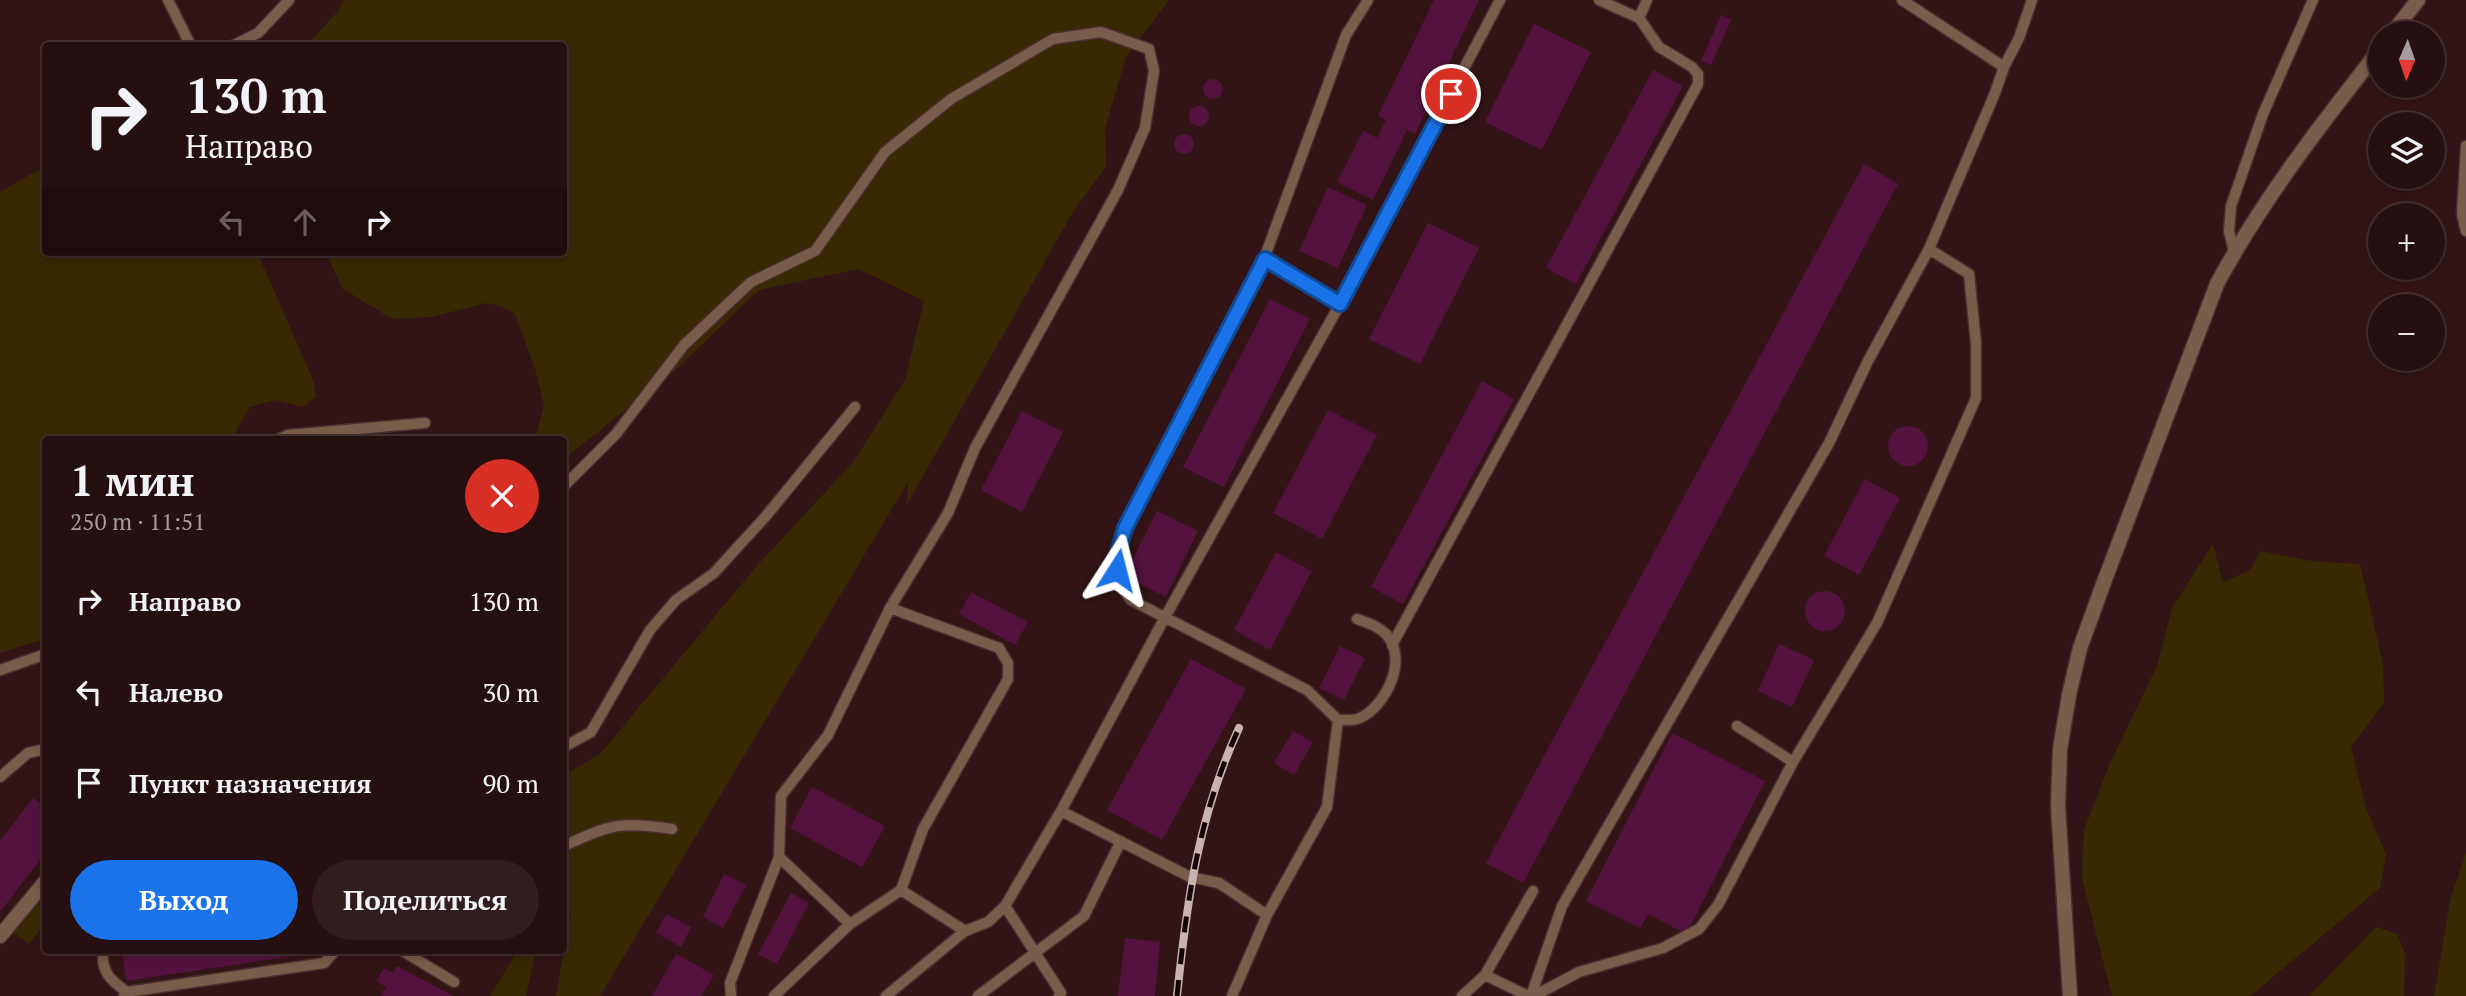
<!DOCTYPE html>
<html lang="ru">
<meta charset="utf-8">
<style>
:root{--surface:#260f10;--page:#321d1e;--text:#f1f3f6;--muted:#a49c9f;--line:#422f30;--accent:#1a73e8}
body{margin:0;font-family:"PT Serif",serif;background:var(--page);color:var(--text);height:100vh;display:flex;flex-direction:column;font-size:26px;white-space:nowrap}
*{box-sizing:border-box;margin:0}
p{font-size:23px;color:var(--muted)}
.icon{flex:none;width:38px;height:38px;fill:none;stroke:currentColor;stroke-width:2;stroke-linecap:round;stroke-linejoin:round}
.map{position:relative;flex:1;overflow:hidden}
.drawer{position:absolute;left:42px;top:436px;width:525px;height:518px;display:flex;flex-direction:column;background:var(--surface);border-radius:7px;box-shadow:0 4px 10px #0003,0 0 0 2px var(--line)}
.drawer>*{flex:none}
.hud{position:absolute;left:42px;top:42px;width:525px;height:214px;border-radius:7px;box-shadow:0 4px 10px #0003,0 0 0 2px var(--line);background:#260f10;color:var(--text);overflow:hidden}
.needle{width:46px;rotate:182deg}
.buttons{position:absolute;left:2368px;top:21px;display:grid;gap:14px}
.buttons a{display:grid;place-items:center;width:77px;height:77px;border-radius:50%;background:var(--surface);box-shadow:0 4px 10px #0003,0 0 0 2px var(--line);font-size:35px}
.pin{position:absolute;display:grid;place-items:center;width:60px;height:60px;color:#fff;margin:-30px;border:4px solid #fff;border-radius:50%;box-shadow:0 2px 7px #0007}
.me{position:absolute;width:77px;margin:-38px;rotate:9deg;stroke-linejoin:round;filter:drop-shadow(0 0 5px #0008)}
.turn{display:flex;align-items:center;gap:24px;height:147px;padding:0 28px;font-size:32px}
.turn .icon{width:91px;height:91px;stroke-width:2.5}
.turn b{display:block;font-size:49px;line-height:60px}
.lanes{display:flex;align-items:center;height:66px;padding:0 28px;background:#0003;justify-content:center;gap:35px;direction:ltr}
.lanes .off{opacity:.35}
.round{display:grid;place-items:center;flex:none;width:74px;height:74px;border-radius:37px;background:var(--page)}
.headline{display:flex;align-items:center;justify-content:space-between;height:119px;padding:0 28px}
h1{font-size:42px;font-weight:700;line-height:52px}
.cta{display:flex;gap:14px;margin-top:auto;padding:14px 28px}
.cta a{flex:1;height:80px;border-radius:42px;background:var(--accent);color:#fff;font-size:28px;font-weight:700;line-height:80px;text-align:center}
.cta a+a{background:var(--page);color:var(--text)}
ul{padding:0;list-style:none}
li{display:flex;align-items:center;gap:21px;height:91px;padding:0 28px}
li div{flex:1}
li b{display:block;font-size:26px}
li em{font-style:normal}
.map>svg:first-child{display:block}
.green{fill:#392903}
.building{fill:#54133e}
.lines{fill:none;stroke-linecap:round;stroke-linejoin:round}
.lane-casing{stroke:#4b2f30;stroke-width:13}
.street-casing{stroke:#4b2f30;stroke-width:17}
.lane{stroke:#7a5c4a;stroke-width:10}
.street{stroke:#7a5c4a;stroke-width:14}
.rail-casing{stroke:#c9b2b2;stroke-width:8}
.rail{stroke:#110506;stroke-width:5;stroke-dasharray:16;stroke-linecap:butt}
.route-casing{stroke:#114b97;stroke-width:18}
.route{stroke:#1a73e8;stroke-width:12}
</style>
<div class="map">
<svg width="2466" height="996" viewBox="0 0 2466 996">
<rect width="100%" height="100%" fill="#321416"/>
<path class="green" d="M344,0H1169L1126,57L1105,128L1106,166L1073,212L907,504L908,482L600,996H556L570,915L564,902V851L632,821L564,843V775L600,754L755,568L854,461L905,380L924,301L859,269L759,290L673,372L564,459V439H535L544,406L536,372L515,314L504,307L486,303L432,317L392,319L342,288L326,252H564V46H306L339,10Z
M45,166L46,252H257L313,380L316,397L303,407L275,400L250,407L231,439H46L45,639L0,653V192Z
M2213,544L2223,582L2250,570L2261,551L2311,561L2360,564L2383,664L2384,703L2351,747L2366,808L2386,854L2380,888L2250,996H2112L2082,878L2084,830L2110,763L2157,666L2172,608Z
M2466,853V996H2434L2450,900Z
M45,892V923L29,944L14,933Z
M2376,927L2397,934L2405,954L2404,996H2309Z
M518,950H536L526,996H490Z"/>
<path class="building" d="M1434,0H1479L1415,134L1407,130L1373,200L1337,182L1363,131L1377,138L1386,120L1378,116Z
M1721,15L1731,20L1711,65L1701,61Z
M1534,24L1591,52L1542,150L1485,122Z
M1653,70L1683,86L1576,284L1546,268Z
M1203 89a10 10 0 1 1 20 0a10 10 0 1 1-20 0Z
M1189 116a10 10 0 1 1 20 0a10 10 0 1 1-20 0Z
M1174 144a10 10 0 1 1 20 0a10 10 0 1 1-20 0Z
M1864,164L1898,184L1523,883L1486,863Z
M1328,187L1367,205L1338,268L1299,251Z
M1428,223L1479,248L1420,364L1369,339Z
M1270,299L1310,319L1224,487L1183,467Z
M1482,381L1514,399L1403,604L1371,587Z
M1328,410L1377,435L1322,539L1273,513Z
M1022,411L1063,432L1022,512L981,490Z
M1888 446a20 20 0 1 1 40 0a20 20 0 1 1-40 0Z
M1865,479L1900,498L1859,575L1824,556Z
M1157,511L1198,531L1166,597L1124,576Z
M1276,552L1312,571L1270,650L1234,630Z
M1805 611a20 20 0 1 1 40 0a20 20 0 1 1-40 0Z
M971,592L1028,622L1015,645L959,614Z
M1779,644L1814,660L1792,707L1758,691Z
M1340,646L1365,658L1344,700L1319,688Z
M1191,659L1246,689L1162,840L1107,810Z
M1293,731L1313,742L1294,775L1274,763Z
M1672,733L1765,781L1686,934L1648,914L1640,928L1586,901Z
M812,787L885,826L862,867L790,828Z
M33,798L46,808V852L0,912V841Z
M724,874L746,885L723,928L703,917Z
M791,893L809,903L777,964L758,954Z
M666,914L691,927L681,947L656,933Z
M1125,938L1160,942L1155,996H1118Z
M122,950H313L314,953L126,981Z
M676,954L714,975L701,996H652Z
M397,966L453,996H381L386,987L376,981L384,968L393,973Z"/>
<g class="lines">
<g class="lane-casing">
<path id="lane" d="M168,0L191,46
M1639,18L1647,0
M232,46L258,33L289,0
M2004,67L2019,38L2032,0
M2466,146L2462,214L2466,231
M2234,252L2229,231L2231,206L2263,114L2313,0
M1264,259L1346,35L1368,0
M279,439L288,435L425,423
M564,486L616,434L684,345L751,282L815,251L885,152L951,99L1053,39L1101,32L1149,49L1154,71L1145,128L1118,190L975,448L948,513L890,608
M890,608L999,648L1008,663V679L923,829L901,890L850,924L779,857L781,796L828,735Z
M1392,645L1698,84V74L1692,67L1659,47L1639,18L1599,0
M0,670L46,654
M1338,720C1345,720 1353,721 1360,718C1386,706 1409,659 1386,634C1378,626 1368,623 1357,619
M564,747L591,732L650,630L676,600L714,573L766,516L855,407
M1793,762L1877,623L1976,398V343L1969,274L1929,249
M0,777L28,753L46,749
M1061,811L1190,877L1219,883L1267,915L1232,996
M564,846C610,824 622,821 672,829
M901,890L965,931L988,922L1005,906L1061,811L1164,619L1340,304L1500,0
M1005,906L1061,993L1059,996
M1267,915L1327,807L1338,720L1307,690L1131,600C1110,575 1116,557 1125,528L1264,259L1340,304
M103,950C101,972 110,980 127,992
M401,950L454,982
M1485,975L1528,996
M124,996L127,992L324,963L336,950
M731,996L730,983L779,857
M774,996L850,924
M886,996L965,931
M978,996L1084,916L1121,841
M1462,996L1485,975L1533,891
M1531,996L1562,906L1829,443L1868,361L1929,249L1995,93L2004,67L1902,0
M1534,996L1579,972L1663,948L1699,929L1718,905L1793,762L1737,726"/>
</g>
<g class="street-casing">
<path id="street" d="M2392,33L2418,0
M0,936L46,881
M2070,996L2058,806L2060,749L2069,695L2080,648L2104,582L2217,284C2262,200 2322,123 2380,49"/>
</g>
<use href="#lane" class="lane"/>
<use href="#street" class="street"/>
<g class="rail-casing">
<path id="rail" d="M1177,996C1187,900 1198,817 1239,728"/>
</g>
<use href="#rail" class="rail"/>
</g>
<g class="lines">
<g class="route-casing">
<path id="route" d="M1117,570V556L1125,528L1265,259L1340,304L1451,94"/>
</g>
<use href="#route" class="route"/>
</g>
</svg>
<div class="buttons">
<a><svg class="needle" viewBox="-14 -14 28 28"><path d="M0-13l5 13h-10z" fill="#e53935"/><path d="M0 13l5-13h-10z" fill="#a49c9f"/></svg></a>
<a><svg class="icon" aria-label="layers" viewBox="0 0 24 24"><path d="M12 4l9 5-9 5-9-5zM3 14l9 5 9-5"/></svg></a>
<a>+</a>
<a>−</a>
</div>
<div class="pin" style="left:1451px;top:94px;background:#d93025"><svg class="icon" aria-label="arrive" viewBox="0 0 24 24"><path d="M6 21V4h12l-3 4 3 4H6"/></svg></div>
<svg class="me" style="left:1117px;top:570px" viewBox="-20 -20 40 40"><path d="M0-17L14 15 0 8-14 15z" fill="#1a73e8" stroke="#fff" stroke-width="4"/></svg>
<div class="hud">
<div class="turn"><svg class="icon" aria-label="right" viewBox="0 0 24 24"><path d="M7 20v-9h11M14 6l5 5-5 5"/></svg><div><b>130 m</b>Направо</div></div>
<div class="lanes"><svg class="icon off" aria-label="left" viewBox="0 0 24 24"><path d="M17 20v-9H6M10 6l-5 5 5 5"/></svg><svg class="icon off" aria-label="ahead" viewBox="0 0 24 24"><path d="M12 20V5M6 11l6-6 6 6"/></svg><svg class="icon" aria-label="right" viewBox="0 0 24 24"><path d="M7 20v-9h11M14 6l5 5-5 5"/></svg></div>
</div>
<section class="drawer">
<div class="headline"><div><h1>1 мин</h1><p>250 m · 11:51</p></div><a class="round" style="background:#d93025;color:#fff"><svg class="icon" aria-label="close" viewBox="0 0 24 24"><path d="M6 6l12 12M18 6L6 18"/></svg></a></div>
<ul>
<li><svg class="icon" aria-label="right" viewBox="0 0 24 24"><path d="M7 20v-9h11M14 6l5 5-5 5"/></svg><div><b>Направо</b></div><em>130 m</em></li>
<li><svg class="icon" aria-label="left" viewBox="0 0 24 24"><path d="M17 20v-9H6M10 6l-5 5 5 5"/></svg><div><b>Налево</b></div><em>30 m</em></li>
<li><svg class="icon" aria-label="arrive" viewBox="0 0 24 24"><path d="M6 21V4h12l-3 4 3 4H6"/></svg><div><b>Пункт назначения</b></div><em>90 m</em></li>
</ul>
<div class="cta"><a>Выход</a><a>Поделиться</a></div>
</section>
</div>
